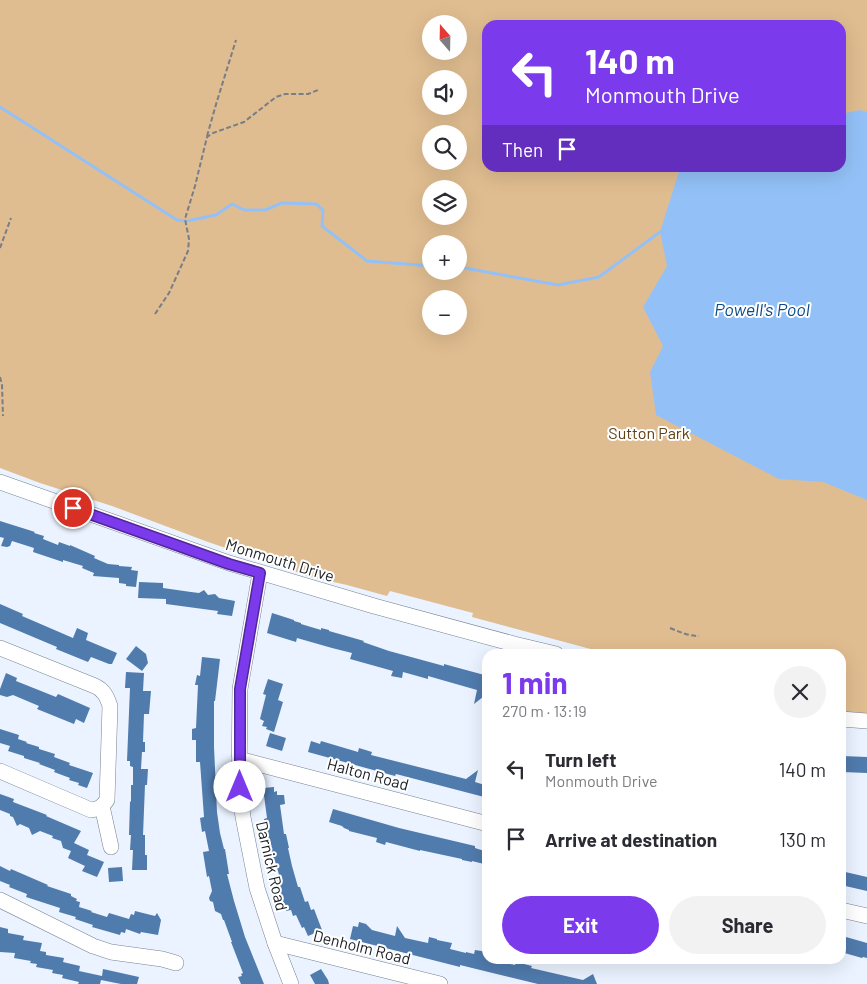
<!DOCTYPE html>
<meta charset="utf-8">
<style>
body{margin:0;font-family:Barlow,sans-serif;background:#f2f2f3;color:#2b2b33;height:100vh;display:flex;flex-direction:column;font-size:19px;white-space:nowrap}
*{box-sizing:border-box;margin:0}
p{font-size:16px;color:#7c7c81}
.icon{flex:none;width:28px;height:28px;fill:none;stroke:currentColor;stroke-width:2;stroke-linecap:round;stroke-linejoin:round}
.map{position:relative;flex:1;overflow:hidden}
.details{position:absolute;left:482px;top:649px;width:364px;height:315px;display:flex;flex-direction:column;background:#fff;border-radius:15px;box-shadow:0 5px 20px #0002}
.details>*{flex:none}
.guide{position:absolute;left:482px;top:20px;width:364px;height:152px;border-radius:15px;box-shadow:0 5px 20px #0002;background:#7c3aed;color:#fff;overflow:hidden}
.needle{width:32px;rotate:340deg}
.tools{position:absolute;left:422px;top:15px;display:grid;gap:10px}
.tools a{display:grid;place-items:center;width:45px;height:45px;border-radius:50%;background:#fff;box-shadow:0 5px 20px #0002;font-size:25px}
.pin{position:absolute;display:grid;place-items:center;width:42px;height:42px;color:#fff;margin:-21px;border:2px solid #fff;border-radius:50%;box-shadow:0 1px 5px #0007}
.me{position:absolute;width:55px;margin:-28px;rotate:0deg;stroke-linejoin:round;filter:drop-shadow(0 0 4px #0008)}
.turn{display:flex;align-items:center;gap:18px;height:105px;padding:0 20px;font-size:22px}
.turn .icon{width:65px;height:65px;stroke-width:2.5}
.turn b{display:block;font-size:35px;line-height:42px}
.then{display:flex;align-items:center;height:48px;padding:0 20px;background:#0003;gap:10px;font-size:19px}
.round{display:grid;place-items:center;flex:none;width:52px;height:52px;border-radius:26px;background:#f2f2f3}
.summary{display:flex;align-items:center;justify-content:space-between;height:85px;padding:0 20px}
h1{font-size:30px;font-weight:700;line-height:38px;color:#7c3aed}
.cta{display:flex;gap:10px;margin-top:auto;padding:10px 20px}
.cta a{flex:1;height:58px;border-radius:30px;background:#7c3aed;color:#fff;font-size:20px;font-weight:700;line-height:58px;text-align:center}
.cta a+a{background:#f2f2f3;color:#2b2b33}
ul{padding:0;list-style:none}
li{display:flex;align-items:center;gap:15px;height:70px;padding:0 20px}
li div{flex:1}
li b{display:block;font-size:19px}
li em{font-style:normal}
.map>svg:first-child{display:block}
.green{fill:#e0bd90;fill-rule:evenodd}
.water{fill:#93c1f7}
.lines{fill:none;stroke-linecap:round;stroke-linejoin:round}
.stream{stroke:#93c1f7;stroke-width:3}
.building{fill:#507bad}
.minor-casing{stroke:#78828f;stroke-width:16}
.path{stroke:#787e86;stroke-width:2;stroke-dasharray:5 2.5;stroke-linecap:butt}
.minor{stroke:#fff;stroke-width:15}
.route-casing{stroke:#51269a;stroke-width:12}
.route{stroke:#7c3aed;stroke-width:9}
.labels{text-anchor:middle;stroke-width:4;stroke-linejoin:round;paint-order:stroke}
.park-label{font-size:16px;fill:#5e4113;stroke:#fff}
.street-label{font-size:16px;fill:#181c21;stroke:#fff}
.water-label{font-size:18px;font-style:italic;fill:#074b89;stroke:#fff}
</style>
<div class="map">
<svg width="867" height="984" viewBox="0 0 867 984">
<rect width="100%" height="100%" fill="#eaf3ff"/>
<path class="green" d="M 0,0 L 867,0 L 867,714 L 841,712 L 841,654 L 609,654 L 472,617 L 473,613 L 390,591 L 387,596 L 347,585 L 311,577 L 282,567 L 208,542 L 112,506 L 40,483 L 0,468 ZM 431,24 L 459,24 L 459,51 L 431,51 ZM 488,25 L 841,25 L 841,168 L 488,168 ZM 431,79 L 459,79 L 459,106 L 431,106 ZM 431,134 L 459,134 L 459,161 L 431,161 ZM 431,189 L 459,189 L 459,216 L 431,216 ZM 431,244 L 459,244 L 459,271 L 431,271 ZM 431,299 L 459,299 L 459,326 L 431,326 Z"/>
<path class="water" d="M 860,110 L 867,112 L 867,500 L 823,482 L 779,479 L 656,415 L 650,372 L 663,346 L 643,307 L 667,266 L 660,232 L 680,168 L 841,168 L 841,114 Z"/>
<g class="lines">
<g class="stream">
<path d="M 0,107 L 177,220 L 187,221 L 216,215 L 232,204 L 244,210 L 265,210 L 282,203 L 316,204 L 323,210 L 322,226 L 367,261 L 431,266"/>
<path d="M 459,267 L 558,285 L 599,277 L 660,232"/>
</g>
</g>
<g class="building">
<path d="M 0,521 L 35,532 L 34,533 L 44,536 L 43,539 L 58,545 L 59,542 L 70,546 L 70,545 L 95,556 L 94,558 L 108,564 L 119,565 L 119,566 L 132,567 L 131,570 L 138,571 L 136,587 L 126,586 L 126,584 L 119,583 L 119,578 L 93,576 L 94,573 L 82,568 L 83,566 L 63,560 L 63,562 L 33,552 L 34,548 L 12,541 L 10,546 L 7,547 L 1,546 L 4,538 L 0,537 Z"/>
<path d="M 139,582 L 163,583 L 163,588 L 191,592 L 199,593 L 204,590 L 208,595 L 215,594 L 219,598 L 235,601 L 232,616 L 217,614 L 218,611 L 166,604 L 166,599 L 138,598 Z"/>
<path d="M 0,604 L 23,614 L 22,616 L 73,638 L 77,628 L 88,633 L 86,640 L 117,653 L 112,664 L 109,664 L 91,657 L 88,662 L 56,649 L 57,647 L 0,623 Z"/>
<path d="M 272,613 L 294,620 L 294,621 L 301,623 L 301,624 L 321,630 L 321,628 L 329,630 L 329,631 L 364,641 L 363,642 L 389,651 L 444,666 L 444,664 L 488,676 L 488,693 L 474,704 L 477,690 L 428,676 L 428,679 L 403,672 L 402,678 L 391,676 L 393,671 L 350,659 L 352,653 L 332,648 L 297,638 L 296,642 L 267,633 Z"/>
<path d="M 136,646 L 146,654 L 148,663 L 142,671 L 126,659 Z"/>
<path d="M 202,657 L 220,659 L 215,701 L 214,701 L 214,747 L 217,812 L 220,833 L 224,849 L 225,849 L 229,874 L 227,874 L 234,901 L 245,937 L 264,984 L 241,984 L 238,977 L 242,976 L 241,974 L 243,973 L 231,942 L 232,942 L 224,920 L 223,920 L 221,914 L 215,911 L 213,902 L 210,901 L 209,898 L 212,891 L 209,876 L 207,877 L 203,852 L 209,851 L 205,831 L 202,832 L 200,818 L 204,817 L 200,762 L 196,762 L 196,740 L 192,740 L 192,729 L 196,728 L 198,685 L 195,685 L 197,675 L 200,676 Z"/>
<path d="M 126,672 L 144,673 L 143,691 L 151,691 L 149,714 L 144,714 L 143,742 L 145,742 L 145,752 L 142,752 L 141,769 L 148,769 L 147,785 L 145,785 L 143,835 L 145,835 L 145,855 L 147,855 L 147,870 L 132,870 L 133,850 L 130,850 L 131,835 L 129,835 L 130,802 L 131,801 L 131,785 L 133,785 L 133,767 L 130,766 L 130,761 L 127,761 L 130,688 L 125,688 Z"/>
<path d="M 6,673 L 17,678 L 16,681 L 56,697 L 58,694 L 90,708 L 84,723 L 76,719 L 74,724 L 37,709 L 39,706 L 13,695 L 7,697 L 0,695 L 0,689 Z"/>
<path d="M 268,679 L 283,684 L 278,700 L 283,702 L 274,732 L 266,729 L 267,727 L 262,726 L 264,721 L 260,719 L 266,695 L 263,694 Z"/>
<path d="M 0,729 L 19,735 L 18,739 L 27,742 L 26,743 L 39,747 L 39,749 L 55,754 L 54,757 L 70,763 L 69,765 L 93,773 L 87,788 L 78,785 L 79,783 L 69,780 L 70,778 L 54,772 L 55,770 L 39,764 L 40,763 L 24,758 L 24,756 L 8,751 L 10,746 L 0,743 Z"/>
<path d="M 270,733 L 286,738 L 282,751 L 266,746 Z"/>
<path d="M 311,741 L 320,744 L 321,741 L 358,752 L 359,748 L 372,752 L 371,755 L 466,779 L 478,770 L 475,782 L 488,786 L 488,798 L 396,774 L 395,776 L 308,752 Z"/>
<path d="M 842,756 L 867,757 L 867,773 L 842,772 Z"/>
<path d="M 274,787 L 274,792 L 277,791 L 277,795 L 284,795 L 285,804 L 280,805 L 284,834 L 286,834 L 289,848 L 288,848 L 292,866 L 298,887 L 300,887 L 305,902 L 308,901 L 311,910 L 314,909 L 322,930 L 308,936 L 304,927 L 302,928 L 296,915 L 293,916 L 291,910 L 286,911 L 276,879 L 280,878 L 275,861 L 272,862 L 270,854 L 271,853 L 264,819 L 267,818 L 263,788 Z"/>
<path d="M 0,794 L 14,799 L 13,802 L 47,815 L 46,816 L 81,831 L 74,843 L 89,850 L 87,855 L 104,862 L 97,877 L 82,871 L 85,866 L 68,858 L 71,851 L 63,848 L 61,841 L 52,838 L 53,836 L 40,831 L 32,835 L 29,828 L 20,824 L 17,826 L 13,817 L 10,816 L 10,814 L 0,810 Z"/>
<path d="M 333,809 L 399,828 L 475,846 L 475,848 L 478,849 L 488,852 L 488,865 L 472,861 L 472,862 L 462,860 L 462,859 L 420,850 L 420,851 L 386,842 L 385,845 L 376,842 L 377,838 L 349,831 L 349,830 L 344,828 L 342,826 L 329,822 Z"/>
<path d="M 0,866 L 10,871 L 11,869 L 48,885 L 47,886 L 71,894 L 71,896 L 77,899 L 76,901 L 80,902 L 79,907 L 92,911 L 91,912 L 107,917 L 109,913 L 129,919 L 131,914 L 134,915 L 135,911 L 155,916 L 157,913 L 161,920 L 158,935 L 141,932 L 140,934 L 126,929 L 125,933 L 121,932 L 120,935 L 92,927 L 93,925 L 75,919 L 76,917 L 59,912 L 60,908 L 26,897 L 27,894 L 9,887 L 10,885 L 0,881 Z"/>
<path d="M 122,867 L 123,881 L 109,882 L 108,868 Z"/>
<path d="M 841,871 L 867,877 L 867,891 L 841,885 Z"/>
<path d="M 359,922 L 366,924 L 372,930 L 395,936 L 397,926 L 405,938 L 428,943 L 429,937 L 437,939 L 437,940 L 452,943 L 450,949 L 466,953 L 466,952 L 474,954 L 475,950 L 488,952 L 488,959 L 515,965 L 516,962 L 532,966 L 531,968 L 583,980 L 593,974 L 597,984 L 538,984 L 460,965 L 460,967 L 350,939 L 353,926 L 358,927 Z"/>
<path d="M 0,927 L 8,929 L 8,933 L 24,936 L 23,940 L 42,943 L 40,951 L 46,952 L 46,955 L 64,958 L 63,962 L 80,966 L 79,971 L 102,976 L 103,969 L 139,977 L 137,984 L 121,984 L 101,980 L 100,984 L 78,984 L 79,982 L 62,978 L 63,975 L 52,973 L 53,970 L 36,967 L 37,964 L 30,963 L 31,961 L 14,958 L 15,953 L 0,952 Z"/>
<path d="M 846,937 L 867,943 L 867,958 L 863,957 L 862,958 L 841,952 L 841,938 Z"/>
<path d="M 321,969 L 328,980 L 329,984 L 315,984 L 310,975 Z"/>
</g>
<g class="lines">
<defs>
<g id="minor">
<path d="M 0,482 L 229,563 L 374,606 L 514,644 L 556,654"/>
<path d="M 260,573 L 240,689 L 239,787 L 243,817 L 257,888 L 275,943 L 291,984"/>
<path d="M 0,648 L 95,686 C 104,690 107,697 110,706 L 107,800 C 102,807 99,809 91,810 L 0,771"/>
<path d="M 841,719 L 867,721"/>
<path d="M 239,759 L 488,824"/>
<path d="M 102,806 L 111,847"/>
<path d="M 0,900 L 93,946 L 111,952 L 162,959 L 176,963"/>
<path d="M 841,910 L 867,916"/>
<path d="M 275,943 L 440,984"/>
</g>
</defs>
<use href="#minor" class="minor-casing"/>
<g class="path">
<path d="M 207,136 L 217,101 L 236,40"/>
<path d="M 0,248 L 11,218"/>
<path d="M 155,314 L 169,293 L 188,251 L 189,239 L 185,219 L 195,186 L 207,137 L 213,133 L 244,122 L 276,97 L 285,94 L 308,94 L 318,90"/>
<path d="M 0,377 L 2,385 L 3,416"/>
<path d="M 670,628 C 680,632 688,636 699,636"/>
</g>
<use href="#minor" class="minor"/>
</g>
<g class="lines">
<defs>
<path id="route" d="M 73,508 L 229,564 L 260,573 L 240,689 L 240,787"/>
</defs>
<use href="#route" class="route-casing"/>
<use href="#route" class="route"/>
</g>
<g class="labels">
<g class="park-label">
<text x="649" y="439">Sutton Park</text>
</g>
<g class="street-label">
<text transform="translate(280 560) rotate(17)" y="6">Monmouth Drive</text>
<text transform="translate(368 774) rotate(15)" y="6">Halton Road</text>
<text transform="translate(272 866) rotate(77)" y="6">Darnick Road</text>
<text transform="translate(362 947) rotate(14)" y="6">Denholm Road</text>
</g>
<g class="water-label">
<text x="762" y="316">Powell's Pool</text>
</g>
</g>
</svg>
<div class="tools">
<a><svg class="needle" viewBox="-14 -14 28 28"><path d="M0-13l5 13h-10z" fill="#e53935"/><path d="M0 13l5-13h-10z" fill="#7c7c81"/></svg></a>
<a><svg class="icon" aria-label="sound" viewBox="0 0 24 24"><path d="M4 9h4l5-4v14l-5-4H4zM17 9q2 3 0 6"/></svg></a>
<a><svg class="icon" aria-label="search" viewBox="0 0 24 24"><circle cx="10" cy="10" r="6"/><path d="M15 15l6 6"/></svg></a>
<a><svg class="icon" aria-label="layers" viewBox="0 0 24 24"><path d="M12 4l9 5-9 5-9-5zM3 14l9 5 9-5"/></svg></a>
<a>+</a>
<a>−</a>
</div>
<div class="pin" style="left:73px;top:508px;background:#d93025"><svg class="icon" aria-label="arrive" viewBox="0 0 24 24"><path d="M6 21V4h12l-3 4 3 4H6"/></svg></div>
<svg class="me" style="left:240px;top:787px" viewBox="-20 -20 40 40"><circle r="19" fill="#fff"/><path d="M0-13L10 11 0 6-10 11z" fill="#7c3aed"/></svg>
<div class="guide">
<div class="turn"><svg class="icon" aria-label="left" viewBox="0 0 24 24"><path d="M17 20v-9H6M10 6l-5 5 5 5"/></svg><div><b>140 m</b>Monmouth Drive</div></div>
<div class="then">Then<svg class="icon" aria-label="arrive" viewBox="0 0 24 24"><path d="M6 21V4h12l-3 4 3 4H6"/></svg></div>
</div>
<section class="details">
<div class="summary"><div><h1>1 min</h1><p>270 m · 13:19</p></div><a class="round"><svg class="icon" aria-label="close" viewBox="0 0 24 24"><path d="M6 6l12 12M18 6L6 18"/></svg></a></div>
<ul>
<li><svg class="icon" aria-label="left" viewBox="0 0 24 24"><path d="M17 20v-9H6M10 6l-5 5 5 5"/></svg><div><b>Turn left</b><p>Monmouth Drive</p></div><em>140 m</em></li>
<li><svg class="icon" aria-label="arrive" viewBox="0 0 24 24"><path d="M6 21V4h12l-3 4 3 4H6"/></svg><div><b>Arrive at destination</b></div><em>130 m</em></li>
</ul>
<div class="cta"><a>Exit</a><a>Share</a></div>
</section>
</div>
